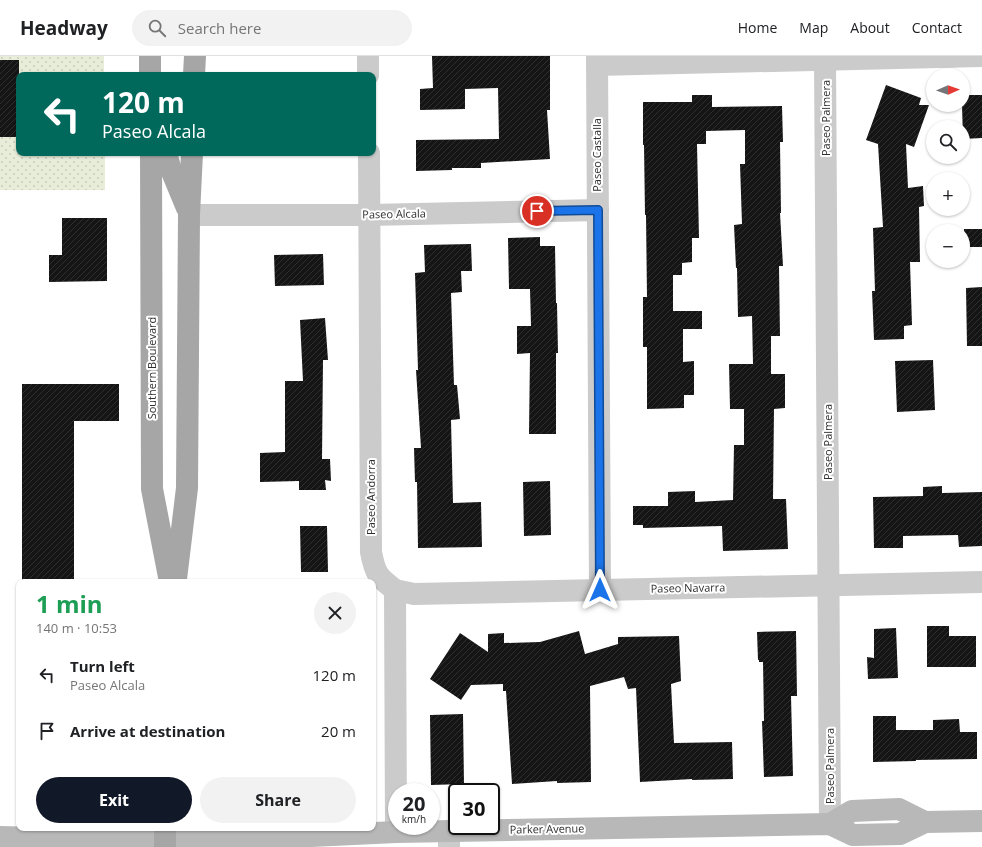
<!DOCTYPE html>
<meta charset="utf-8">
<style>
body{margin:0;font-family:"Open Sans",sans-serif;background:#f2f2f2;color:#202124;height:100vh;display:flex;flex-direction:column;font-size:15px;white-space:nowrap}
*{box-sizing:border-box;margin:0}
p{font-size:13px;color:#757577}
.icon{flex:none;width:22px;height:22px;fill:none;stroke:currentColor;stroke-width:2;stroke-linecap:round;stroke-linejoin:round}
.map{position:relative;flex:1;overflow:hidden}
.sheet{position:absolute;left:16px;top:523px;width:360px;height:252px;display:flex;flex-direction:column;background:#fff;border-radius:8px;box-shadow:0 1px 3px #0004}
.sheet>*{flex:none}
.top-card{position:absolute;left:16px;top:16px;width:360px;height:84px;border-radius:8px;box-shadow:0 1px 3px #0004;background:#00695c;color:#fff;overflow:hidden}
.needle{width:26px;rotate:88deg}
.tools{position:absolute;left:926px;top:12px;display:grid;gap:8px}
.tools a{display:grid;place-items:center;width:44px;height:44px;border-radius:50%;background:#fff;box-shadow:0 1px 3px #0004;font-size:20px}
.speed{position:absolute;left:388px;top:727px;display:flex;gap:8px;font-size:20px;font-weight:700;text-align:center}
.speed>*{display:grid;place-content:center;width:52px;height:52px;border-radius:50%;background:#fff;box-shadow:0 1px 3px #0004;line-height:1}
.speed small{font-size:10px;font-weight:400}
.speed .limit{border:2px solid #111;border-radius:6px;background:#fff;color:#111}
.pin{position:absolute;display:grid;place-items:center;width:34px;height:34px;color:#fff;margin:-17px;border:2px solid #fff;border-radius:50%;box-shadow:0 1px 4px #0007}
.me{position:absolute;width:44px;margin:-22px;rotate:0deg;stroke-linejoin:round;filter:drop-shadow(0 0 3px #0008)}
.turn{display:flex;align-items:center;gap:14px;height:84px;padding:0 20px;font-size:18px}
.turn .icon{width:52px;height:52px;stroke-width:2.5}
.turn b{display:block;font-size:28px;line-height:34px}
.round{display:grid;place-items:center;flex:none;width:42px;height:42px;border-radius:21px;background:#f2f2f2}
.overview{display:flex;align-items:center;justify-content:space-between;height:68px;padding:0 20px}
h1{font-size:24px;font-weight:700;line-height:30px;color:#1e9e55}
.button{display:flex;gap:8px;margin-top:auto;padding:8px 20px}
.button a{flex:1;height:46px;border-radius:24px;background:#111827;color:#fff;font-size:16px;font-weight:700;line-height:46px;text-align:center}
.button a+a{background:#f2f2f2;color:#202124}
ul{padding:0;list-style:none}
li{display:flex;align-items:center;gap:12px;height:56px;padding:0 20px}
li div{flex:1}
li b{display:block;font-size:15px}
li em{font-style:normal}
header{display:flex;align-items:center;gap:24px;box-sizing:border-box;height:56px;padding:0 20px;background:#fff;border-bottom:1px solid #e0e0e0}
header strong{font-size:19px}
nav{display:flex;gap:22px;margin-inline-start:auto;font-size:14px}
.search{width:280px;height:36px;background:#f2f2f2;display:flex;align-items:center;gap:10px;box-sizing:border-box;padding:0 14px;border-radius:22px;color:#757577;font-size:15px}
.map>svg:first-child{display:block}
.park{fill:url(#park-dots)}
.building{fill:url(#building-hatch)}
.lines{fill:none;stroke-linecap:round;stroke-linejoin:round}
.street{stroke:#cbcbcb;stroke-width:22}
.secondary{stroke:#b8b8b8;stroke-width:22}
.primary{stroke:#a6a6a6;stroke-width:22}
.route-casing{stroke:#114b97;stroke-width:10}
.route{stroke:#1a73e8;stroke-width:7}
.labels{text-anchor:middle;stroke-width:4;stroke-linejoin:round;paint-order:stroke}
.street-label{font-size:11px;fill:#2e2e2e;stroke:#fff}
</style>
<header>
<strong>Headway</strong>
<div class="search"><svg class="icon" aria-label="search" viewBox="0 0 24 24"><circle cx="10" cy="10" r="6"/><path d="M15 15l6 6"/></svg>Search here</div>
<nav><a>Home</a><a>Map</a><a>About</a><a>Contact</a></nav>
</header>
<div class="map">
<svg width="982" height="791" viewBox="0 0 982 791">
<defs>
<pattern id="park-dots" width="8" height="8" patternUnits="userSpaceOnUse"><rect width="8" height="8" fill="#e8edda"/><path d="M2 2h.1M6 6h.1" fill="none" stroke="#c7ccbb" stroke-width="1.8" stroke-linecap="round"/></pattern>
<pattern id="building-hatch" width="6" height="6" patternUnits="userSpaceOnUse"><rect width="6" height="6" fill="#151515"/><path d="M-1 1l2-2M0 6l6-6M5 7l2-2" fill="none" stroke="#2f2f2f"/></pattern>
</defs>
<rect width="100%" height="100%" fill="#fff"/>
<path class="park" d="M 0,0 L 104,0 L 104,19 L 19,19 L 19,97 L 105,97 L 105,134 L 0,134 Z"/>
<g class="building">
<path d="M 432,0 L 550,0 L 550,54 L 547,54 L 550,103 L 481,107 L 481,112 L 452,112 L 452,114 L 416,115 L 416,84 L 499,83 L 498,32 L 465,33 L 465,53 L 420,54 L 420,33 L 433,32 Z"/>
<rect x="0" y="4" width="19" height="77"/>
<path d="M 886,29 L 921,42 L 919,49 L 929,49 L 914,91 L 906,88 L 908,132 L 923,130 L 924,150 L 919,151 L 920,206 L 910,206 L 912,269 L 904,270 L 904,283 L 874,284 L 872,235 L 875,235 L 873,172 L 883,171 L 878,88 L 866,84 Z"/>
<path d="M 692,39 L 712,39 L 712,51 L 782,50 L 783,86 L 780,86 L 781,157 L 780,157 L 783,210 L 779,210 L 780,280 L 771,280 L 771,318 L 785,318 L 785,352 L 774,353 L 773,443 L 786,443 L 788,493 L 723,495 L 722,470 L 643,472 L 643,469 L 633,469 L 633,450 L 668,450 L 668,436 L 695,435 L 695,446 L 733,444 L 734,389 L 744,389 L 744,353 L 730,353 L 729,308 L 753,308 L 752,260 L 738,261 L 737,212 L 736,212 L 734,169 L 742,168 L 740,108 L 745,108 L 745,74 L 706,75 L 706,88 L 697,88 L 699,182 L 692,182 L 692,206 L 682,207 L 682,219 L 673,219 L 673,255 L 702,255 L 702,273 L 683,273 L 683,306 L 694,305 L 694,339 L 684,339 L 684,352 L 647,353 L 647,291 L 643,291 L 643,241 L 647,241 L 646,159 L 645,159 L 644,89 L 643,89 L 643,46 L 692,46 Z"/>
<path d="M 963,39 L 982,39 L 982,82 L 963,83 L 962,49 L 963,49 Z"/>
<path d="M 62,162 L 107,162 L 107,225 L 49,226 L 49,199 L 62,199 Z"/>
<rect x="964" y="173" width="18" height="18"/>
<path d="M 540,181 L 540,190 L 555,190 L 556,247 L 557,247 L 558,297 L 556,297 L 556,378 L 529,378 L 530,297 L 517,298 L 517,270 L 531,270 L 530,233 L 509,233 L 508,182 Z"/>
<path d="M 471,188 L 472,215 L 461,215 L 462,236 L 451,237 L 454,329 L 457,329 L 460,363 L 451,364 L 453,447 L 481,446 L 482,491 L 418,492 L 417,426 L 415,426 L 414,392 L 421,392 L 416,314 L 418,314 L 415,217 L 425,216 L 424,189 Z"/>
<path d="M 323,198 L 324,229 L 275,230 L 274,199 Z"/>
<path d="M 982,231 L 982,290 L 967,290 L 966,232 Z"/>
<path d="M 325,262 L 328,304 L 323,304 L 322,403 L 330,403 L 331,425 L 325,424 L 326,434 L 299,434 L 299,425 L 260,426 L 260,397 L 285,396 L 285,325 L 303,325 L 300,264 Z"/>
<path d="M 933,304 L 935,354 L 897,356 L 895,305 Z"/>
<path d="M 22,328 L 119,328 L 119,365 L 74,365 L 74,526 L 22,526 Z"/>
<path d="M 550,425 L 551,479 L 524,480 L 523,426 Z"/>
<path d="M 942,430 L 942,437 L 982,436 L 982,490 L 959,491 L 958,479 L 903,480 L 903,492 L 874,492 L 873,441 L 923,440 L 923,431 Z"/>
<path d="M 300,470 L 327,470 L 328,516 L 301,516 Z"/>
<path d="M 927,570 L 949,570 L 949,580 L 976,580 L 976,611 L 927,611 Z"/>
<path d="M 896,572 L 898,622 L 868,623 L 867,601 L 874,602 L 874,573 Z"/>
<path d="M 579,575 L 585,598 L 618,588 L 618,581 L 679,580 L 681,625 L 671,628 L 674,687 L 732,686 L 733,723 L 692,724 L 692,723 L 640,726 L 636,632 L 628,633 L 624,621 L 590,630 L 591,726 L 557,727 L 557,725 L 512,728 L 506,635 L 503,635 L 503,628 L 471,629 L 461,644 L 430,623 L 460,577 L 488,596 L 488,578 L 504,577 L 504,587 L 540,586 Z"/>
<path d="M 796,575 L 797,640 L 791,640 L 793,720 L 764,721 L 762,665 L 764,665 L 763,606 L 759,606 L 759,604 L 758,604 L 757,576 Z"/>
<path d="M 463,658 L 464,728 L 431,729 L 430,659 Z"/>
<path d="M 873,660 L 896,660 L 896,674 L 933,674 L 933,664 L 959,663 L 960,676 L 977,676 L 977,703 L 916,704 L 916,705 L 873,706 Z"/>
</g>
<g class="lines">
<g class="street">
<path d="M 368,0 L 368,19"/>
<path d="M 597,0 L 600,534"/>
<path d="M 825,4 L 830,768"/>
<path d="M 597,9 L 982,0"/>
<path d="M 369,97 L 371,496 C 375,518 378,521 395,534 L 396,776"/>
<path d="M 189,159 L 369,159 L 598,154"/>
<path d="M 395,534 L 414,538 L 982,526"/>
<path d="M 449,775 L 449,791"/>
</g>
<g class="secondary">
<path d="M 830,768 L 852,755 L 899,753 L 925,766"/>
<path d="M 0,781 L 165,785 L 290,781 L 396,776 L 830,768 L 853,779 L 900,778 L 925,766 L 982,765"/>
</g>
<g class="primary">
<path d="M 150,0 L 150,19"/>
<path d="M 194,19 L 195,0"/>
<path d="M 151,97 L 152,433 L 170,526"/>
<path d="M 166,97 L 170,111 L 187,152"/>
<path d="M 176,523 L 187,432 L 189,159 L 192,97"/>
<path d="M 165,791 L 165,772"/>
</g>
</g>
<g class="lines">
<defs>
<path id="route" d="M 537,155 L 598,154 L 600,534"/>
</defs>
<use href="#route" class="route-casing"/>
<use href="#route" class="route"/>
</g>
<g class="labels">
<g class="street-label">
<text transform="translate(826 62) rotate(-90)" y="4">Paseo Palmera</text>
<text transform="translate(597 99) rotate(-90)" y="4">Paseo Castalla</text>
<text transform="translate(394 158) rotate(-1)" y="4">Paseo Alcala</text>
<text transform="translate(152 312) rotate(-90)" y="4">Southern Boulevard</text>
<text transform="translate(828 386) rotate(-90)" y="4">Paseo Palmera</text>
<text transform="translate(371 441) rotate(-90)" y="4">Paseo Andorra</text>
<text transform="translate(688 532) rotate(-1)" y="4">Paseo Navarra</text>
<text transform="translate(830 710) rotate(-90)" y="4">Paseo Palmera</text>
<text transform="translate(547 773) rotate(-1)" y="4">Parker Avenue</text>
</g>
</g>
</svg>
<div class="tools">
<a><svg class="needle" viewBox="-14 -14 28 28"><path d="M0-13l5 13h-10z" fill="#e53935"/><path d="M0 13l5-13h-10z" fill="#757577"/></svg></a>
<a><svg class="icon" aria-label="search" viewBox="0 0 24 24"><circle cx="10" cy="10" r="6"/><path d="M15 15l6 6"/></svg></a>
<a>+</a>
<a>−</a>
</div>
<div class="speed"><div>20<small>km/h</small></div><div class="limit">30</div></div>
<div class="pin" style="left:537px;top:155px;background:#d93025"><svg class="icon" aria-label="arrive" viewBox="0 0 24 24"><path d="M6 21V4h12l-3 4 3 4H6"/></svg></div>
<svg class="me" style="left:600px;top:534px" viewBox="-20 -20 40 40"><path d="M0-17L14 15 0 8-14 15z" fill="#1a73e8" stroke="#fff" stroke-width="4"/></svg>
<div class="top-card">
<div class="turn"><svg class="icon" aria-label="left" viewBox="0 0 24 24"><path d="M17 20v-9H6M10 6l-5 5 5 5"/></svg><div><b>120 m</b>Paseo Alcala</div></div>
</div>
<section class="sheet">
<div class="overview"><div><h1>1 min</h1><p>140 m · 10:53</p></div><a class="round"><svg class="icon" aria-label="close" viewBox="0 0 24 24"><path d="M6 6l12 12M18 6L6 18"/></svg></a></div>
<ul>
<li><svg class="icon" aria-label="left" viewBox="0 0 24 24"><path d="M17 20v-9H6M10 6l-5 5 5 5"/></svg><div><b>Turn left</b><p>Paseo Alcala</p></div><em>120 m</em></li>
<li><svg class="icon" aria-label="arrive" viewBox="0 0 24 24"><path d="M6 21V4h12l-3 4 3 4H6"/></svg><div><b>Arrive at destination</b></div><em>20 m</em></li>
</ul>
<div class="button"><a>Exit</a><a>Share</a></div>
</section>
</div>
